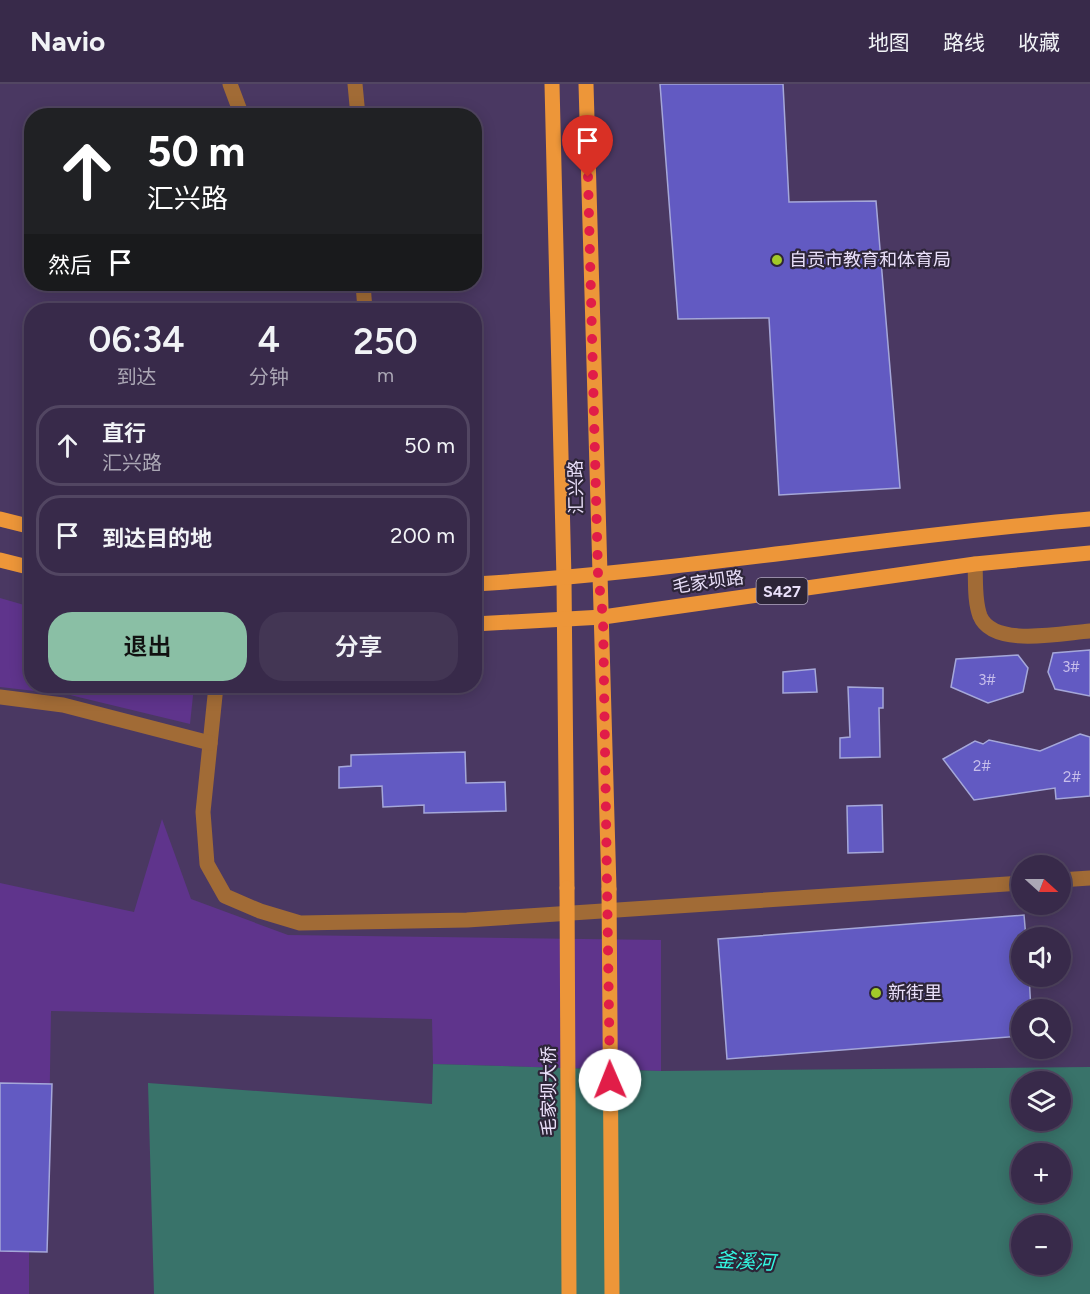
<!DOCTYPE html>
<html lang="zh">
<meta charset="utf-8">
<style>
body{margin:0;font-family:Figtree,"Noto Sans SC",sans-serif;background:#433654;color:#f1f3f6;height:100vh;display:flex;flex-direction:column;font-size:22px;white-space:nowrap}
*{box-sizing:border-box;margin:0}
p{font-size:20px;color:#aba7b5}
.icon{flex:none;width:33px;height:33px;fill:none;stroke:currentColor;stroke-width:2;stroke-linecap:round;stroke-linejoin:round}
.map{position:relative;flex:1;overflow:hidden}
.sheet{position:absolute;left:24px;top:219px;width:458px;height:390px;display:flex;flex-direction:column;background:#382a4a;border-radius:24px;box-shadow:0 3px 15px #0003,0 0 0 2px #524662}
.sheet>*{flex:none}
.guide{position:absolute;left:24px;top:24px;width:458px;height:183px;border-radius:24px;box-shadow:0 3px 15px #0003,0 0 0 2px #524662;background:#202124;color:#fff;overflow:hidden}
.needle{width:39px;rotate:111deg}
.buttons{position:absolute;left:1011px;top:771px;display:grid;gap:12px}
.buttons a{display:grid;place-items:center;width:60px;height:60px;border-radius:50%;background:#382a4a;box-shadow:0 3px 15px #0003,0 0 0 2px #524662;font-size:30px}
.pin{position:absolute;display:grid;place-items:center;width:51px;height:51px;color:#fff;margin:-62px -26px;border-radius:50% 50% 50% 0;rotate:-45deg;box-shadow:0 0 6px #0007}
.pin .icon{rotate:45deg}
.me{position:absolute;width:66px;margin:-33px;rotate:359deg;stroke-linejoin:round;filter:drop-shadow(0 0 4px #0008)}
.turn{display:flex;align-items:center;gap:21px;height:126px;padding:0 24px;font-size:27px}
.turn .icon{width:78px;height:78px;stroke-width:2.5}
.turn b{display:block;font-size:42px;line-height:51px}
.then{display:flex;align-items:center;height:57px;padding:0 24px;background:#0003;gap:12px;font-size:22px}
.eta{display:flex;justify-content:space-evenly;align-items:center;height:102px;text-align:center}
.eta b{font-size:36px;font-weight:600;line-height:42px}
.button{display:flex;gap:12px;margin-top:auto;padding:12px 24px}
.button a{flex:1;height:69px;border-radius:24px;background:#8abfa5;color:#111;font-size:24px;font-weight:600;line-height:69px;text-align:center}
.button a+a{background:#433654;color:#f1f3f6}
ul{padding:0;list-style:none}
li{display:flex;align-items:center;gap:18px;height:81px;margin:0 12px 9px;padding:0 12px;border:3px solid #524662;border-radius:24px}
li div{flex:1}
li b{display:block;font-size:22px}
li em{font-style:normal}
header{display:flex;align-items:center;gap:36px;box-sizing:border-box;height:84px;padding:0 30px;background:#382a4a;border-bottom:2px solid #524662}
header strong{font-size:28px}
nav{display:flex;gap:33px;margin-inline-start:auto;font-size:21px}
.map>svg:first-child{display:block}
.green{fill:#5f348c}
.water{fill:#39736a;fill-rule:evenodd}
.building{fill:#625ac2;stroke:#a5a7d9;stroke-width:1.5}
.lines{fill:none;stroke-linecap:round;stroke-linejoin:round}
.minor{stroke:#a16b36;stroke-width:15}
.major{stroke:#ed9639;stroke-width:15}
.major-bridge{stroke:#ed9639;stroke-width:15}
.route{stroke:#e11d48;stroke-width:10;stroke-dasharray:0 18}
.poi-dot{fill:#a2c929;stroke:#2d2538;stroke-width:2}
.labels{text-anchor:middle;stroke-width:4.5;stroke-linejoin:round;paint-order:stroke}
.number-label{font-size:15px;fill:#c7beeb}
.shield{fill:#2d2538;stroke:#b1a7bf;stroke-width:1.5}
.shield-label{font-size:16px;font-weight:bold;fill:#e9dff9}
.poi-label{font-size:18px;fill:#e9dff9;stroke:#2d2538;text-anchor:start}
.street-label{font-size:18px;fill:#e9dff9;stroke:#2d2538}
.water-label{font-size:20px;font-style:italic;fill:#33f8e2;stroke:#2d2538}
</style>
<header>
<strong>Navio</strong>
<nav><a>地图</a><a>路线</a><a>收藏</a></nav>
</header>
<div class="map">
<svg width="1090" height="1210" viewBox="0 0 1090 1210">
<rect width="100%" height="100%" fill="#4a3862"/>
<g class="green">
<path d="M 0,514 L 31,523 L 32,602 L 194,602 L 190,640 L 70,611 L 0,603 Z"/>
<path d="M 162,735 L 191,815 L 288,851 L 661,856 L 661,987 L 433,980 L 432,935 L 51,927 L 47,1168 L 29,1168 L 29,1210 L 0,1210 L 0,799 L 134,828 Z"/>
</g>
<path class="water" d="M 433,980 L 661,987 L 1090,983 L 1090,1210 L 154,1210 L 148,999 L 432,1020 ZM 1022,998 L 1060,998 L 1060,1036 L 1022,1036 ZM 1022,1070 L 1060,1070 L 1060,1108 L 1022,1108 ZM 1022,1142 L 1060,1142 L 1060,1180 L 1022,1180 Z"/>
<g class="building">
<path d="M 660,0 L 783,0 L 789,118 L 876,117 L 900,404 L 779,411 L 769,234 L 678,235 Z"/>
<path d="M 1090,566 L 1090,612 L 1055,605 L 1048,588 L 1053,569 Z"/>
<path d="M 1018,571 L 1028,584 L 1023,608 L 988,619 L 951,603 L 956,575 Z"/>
<path d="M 815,585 L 817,608 L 783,609 L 783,588 Z"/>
<path d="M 848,603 L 883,604 L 883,624 L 879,624 L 880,673 L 840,674 L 840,654 L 850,653 Z"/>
<path d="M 1080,650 L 1090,653 L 1090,712 L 1056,715 L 1055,704 L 974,716 L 943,675 L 975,657 L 983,660 L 989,656 L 1040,667 Z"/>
<path d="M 465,668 L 466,699 L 505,698 L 506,727 L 424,729 L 424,721 L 383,723 L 382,702 L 339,704 L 339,683 L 351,682 L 351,671 Z"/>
<path d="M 882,721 L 883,768 L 848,769 L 847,722 Z"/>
<path d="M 1024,831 L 1026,854 L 1022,854 L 1022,892 L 1029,892 L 1031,926 L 1022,926 L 1022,952 L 727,975 L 718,855 Z"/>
<path d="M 0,999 L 52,1000 L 47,1168 L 0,1167 Z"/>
</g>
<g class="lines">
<g class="minor">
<path d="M 230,0 L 242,32"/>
<path d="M 355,0 L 358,32"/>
<path d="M 363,200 L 365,226"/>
<path d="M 975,480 C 976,496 974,516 980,532 C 993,564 1062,549 1090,547"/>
<path d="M 216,602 L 203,728 L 207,780 L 225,812 L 260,827 L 300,839 L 467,836 L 1022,799"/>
<path d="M 0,613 L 63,621 L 210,659"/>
<path d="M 1060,796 L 1090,794"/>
</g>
<g class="major">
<path d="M 552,0 L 564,495 L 567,804"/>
<path d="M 586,0 L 609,805"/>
<path d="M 0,435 L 32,443"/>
<path d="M 0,476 L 32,484"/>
<path d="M 474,500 C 680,488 884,452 1090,435"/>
<path d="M 474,540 L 603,533 L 975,480 L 1090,469"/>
</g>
<g class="major-bridge">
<path d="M 567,804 L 569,1210"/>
<path d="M 609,805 L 612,1210"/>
</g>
</g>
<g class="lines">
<path class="route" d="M 588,93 L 598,490 L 603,533 L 610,996"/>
</g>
<g class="poi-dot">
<circle cx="777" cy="176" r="6"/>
<circle cx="876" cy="909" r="6"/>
</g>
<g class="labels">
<g class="number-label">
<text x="1071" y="588">3#</text>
<text x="987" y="601">3#</text>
<text x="982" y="687">2#</text>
<text x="1072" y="698">2#</text>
</g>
<rect class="shield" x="756.5" y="494" width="51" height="26" rx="4.5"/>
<g class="shield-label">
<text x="782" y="513">S427</text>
</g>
<g class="poi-label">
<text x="789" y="182">自贡市教育和体育局</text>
<text x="888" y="915">新街里</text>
</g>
<g class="street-label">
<text transform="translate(576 403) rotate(-91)" y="6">汇兴路</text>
<text transform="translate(708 498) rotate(-8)" y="6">毛家坝路</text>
<text transform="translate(549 1007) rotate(-90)" y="6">毛家坝大桥</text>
</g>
<g class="water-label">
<text transform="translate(745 1177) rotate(3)" y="7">釜溪河</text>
</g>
</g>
</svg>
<div class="buttons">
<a><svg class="needle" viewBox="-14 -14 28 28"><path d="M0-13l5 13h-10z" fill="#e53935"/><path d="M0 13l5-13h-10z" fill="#aba7b5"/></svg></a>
<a><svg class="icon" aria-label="sound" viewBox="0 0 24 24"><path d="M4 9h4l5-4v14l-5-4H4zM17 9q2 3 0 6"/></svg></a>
<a><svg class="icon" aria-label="search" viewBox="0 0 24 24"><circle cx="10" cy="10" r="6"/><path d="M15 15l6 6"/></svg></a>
<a><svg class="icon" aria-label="layers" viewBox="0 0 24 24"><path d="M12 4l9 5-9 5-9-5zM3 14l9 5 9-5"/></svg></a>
<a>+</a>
<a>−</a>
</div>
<div class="pin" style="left:588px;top:93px;background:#d93025"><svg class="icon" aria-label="arrive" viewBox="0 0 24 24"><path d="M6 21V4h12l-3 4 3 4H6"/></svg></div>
<svg class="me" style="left:610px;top:996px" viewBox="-20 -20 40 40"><circle r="19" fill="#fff"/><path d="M0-13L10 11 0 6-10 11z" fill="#e11d48"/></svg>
<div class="guide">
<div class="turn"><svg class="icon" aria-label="ahead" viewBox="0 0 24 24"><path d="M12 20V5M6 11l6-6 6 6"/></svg><div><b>50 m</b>汇兴路</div></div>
<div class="then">然后<svg class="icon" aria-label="arrive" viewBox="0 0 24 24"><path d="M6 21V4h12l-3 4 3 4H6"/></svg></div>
</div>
<section class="sheet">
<div class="eta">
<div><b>06:34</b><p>到达</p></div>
<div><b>4</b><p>分钟</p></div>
<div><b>250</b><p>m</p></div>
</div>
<ul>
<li><svg class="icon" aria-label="ahead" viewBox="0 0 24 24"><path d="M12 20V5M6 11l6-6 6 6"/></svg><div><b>直行</b><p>汇兴路</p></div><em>50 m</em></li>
<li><svg class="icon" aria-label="arrive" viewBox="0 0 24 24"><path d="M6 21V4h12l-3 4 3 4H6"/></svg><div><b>到达目的地</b></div><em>200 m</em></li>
</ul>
<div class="button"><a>退出</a><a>分享</a></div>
</section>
</div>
